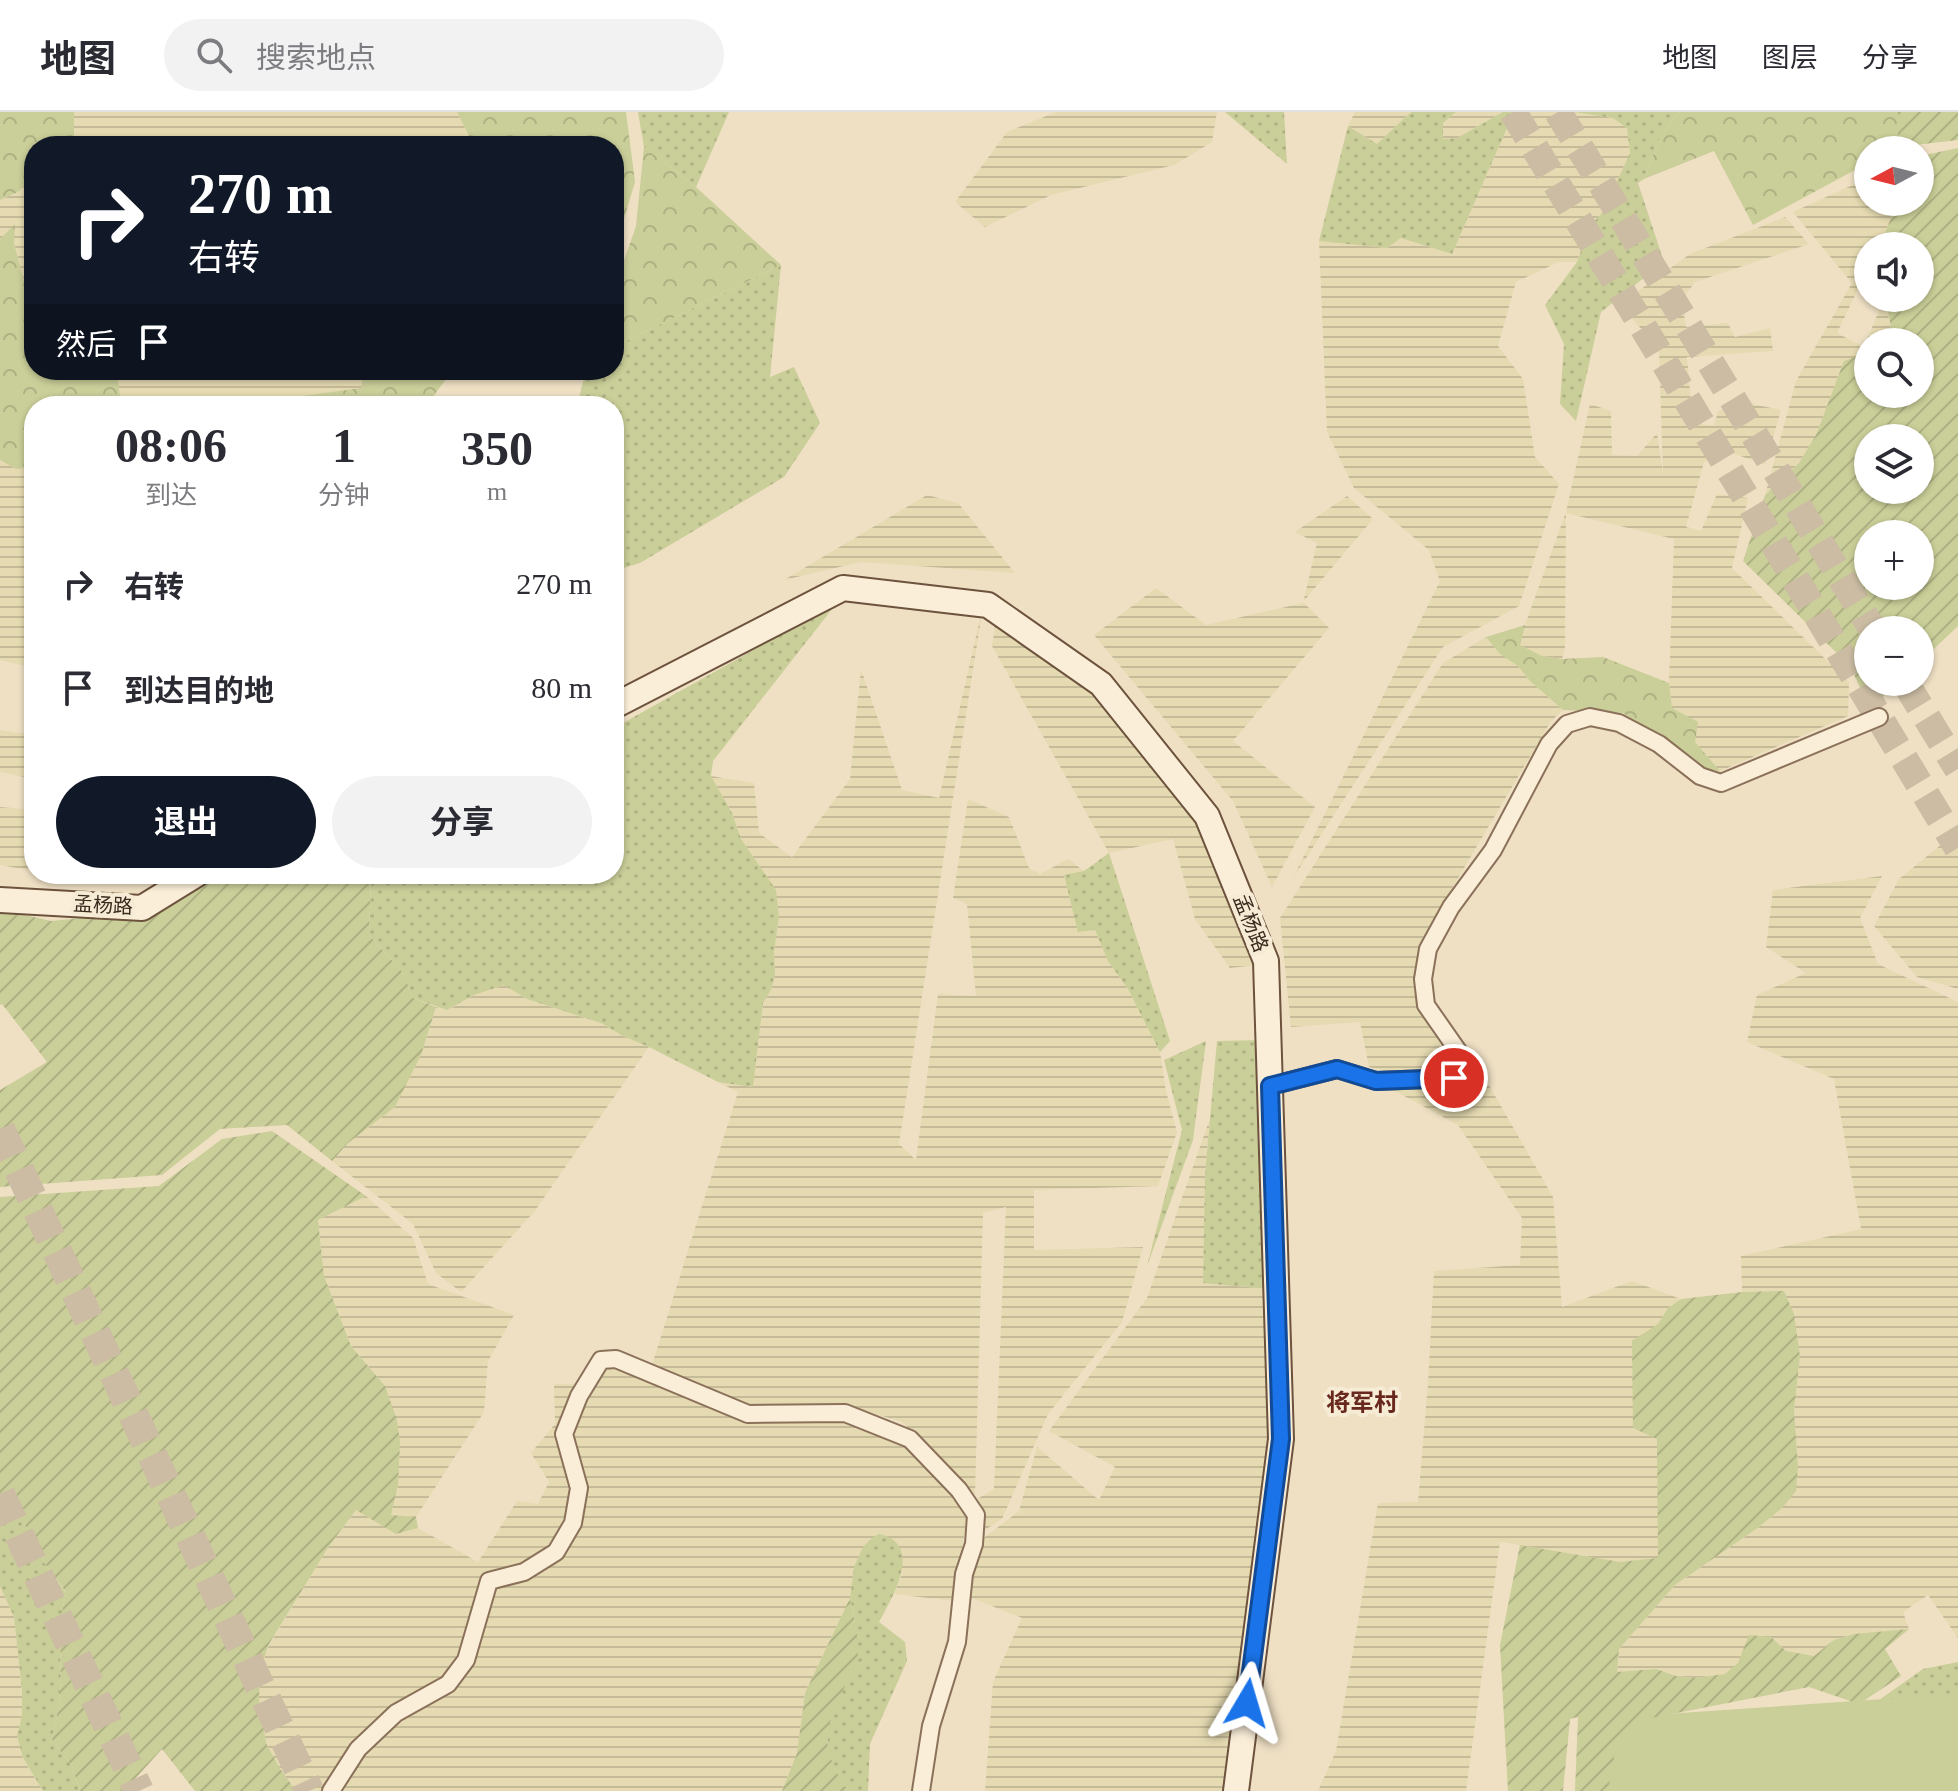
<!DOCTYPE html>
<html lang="zh">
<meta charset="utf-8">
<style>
body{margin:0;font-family:"Times New Roman","Noto Sans SC",serif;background:#f2f2f3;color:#2b2b33;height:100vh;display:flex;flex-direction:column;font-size:30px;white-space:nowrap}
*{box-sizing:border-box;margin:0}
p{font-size:26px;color:#7c7c81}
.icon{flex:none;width:44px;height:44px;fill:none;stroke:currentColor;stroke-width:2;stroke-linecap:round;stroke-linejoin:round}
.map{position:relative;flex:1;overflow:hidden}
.panel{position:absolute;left:24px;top:284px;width:600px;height:488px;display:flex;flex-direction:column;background:#fff;border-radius:32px;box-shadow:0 2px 6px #0004}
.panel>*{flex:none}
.guide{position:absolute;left:24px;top:24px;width:600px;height:244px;border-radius:32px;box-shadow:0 2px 6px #0004;background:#111827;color:#fff;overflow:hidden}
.needle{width:52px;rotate:263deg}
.fabs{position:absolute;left:1854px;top:24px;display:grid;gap:16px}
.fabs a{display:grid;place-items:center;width:80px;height:80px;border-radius:50%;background:#fff;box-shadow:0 2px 6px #0004;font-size:40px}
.pin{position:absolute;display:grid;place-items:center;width:68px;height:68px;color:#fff;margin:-34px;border:4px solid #fff;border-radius:50%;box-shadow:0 2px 8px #0007}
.me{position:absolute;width:88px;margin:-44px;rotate:7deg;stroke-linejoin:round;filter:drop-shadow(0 0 6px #0008)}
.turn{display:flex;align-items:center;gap:28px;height:168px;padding:0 32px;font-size:36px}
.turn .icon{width:104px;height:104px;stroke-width:2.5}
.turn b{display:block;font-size:56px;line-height:68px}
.then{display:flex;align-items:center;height:76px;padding:0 32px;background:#0003;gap:16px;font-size:30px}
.eta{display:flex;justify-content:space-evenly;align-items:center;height:136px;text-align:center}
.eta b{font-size:48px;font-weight:700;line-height:56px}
.cta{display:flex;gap:16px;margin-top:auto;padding:16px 32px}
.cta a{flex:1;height:92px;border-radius:48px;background:#111827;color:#fff;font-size:32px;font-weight:700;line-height:92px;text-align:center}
.cta a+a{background:#f2f2f3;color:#2b2b33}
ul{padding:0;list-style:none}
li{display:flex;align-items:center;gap:24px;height:104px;padding:0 32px}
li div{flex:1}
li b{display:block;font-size:30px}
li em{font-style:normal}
header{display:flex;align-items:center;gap:48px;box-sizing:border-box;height:112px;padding:0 40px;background:#fff;border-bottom:2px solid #e1e1e2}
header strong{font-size:38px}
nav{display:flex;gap:44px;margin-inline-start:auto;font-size:28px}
.search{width:560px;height:72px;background:#f2f2f3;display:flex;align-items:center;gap:20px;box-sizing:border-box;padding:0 28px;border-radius:44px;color:#7c7c81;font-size:30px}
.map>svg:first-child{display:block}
.farmland{fill:url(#farmland-rules)}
.grass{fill:url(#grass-dots)}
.forest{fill:url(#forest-crowns)}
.park{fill:#cace98}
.garden{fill:url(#garden-furrows);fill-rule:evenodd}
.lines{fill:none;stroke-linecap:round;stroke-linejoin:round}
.trunk-tunnel{stroke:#cbbca3;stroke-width:28;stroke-dasharray:28 14;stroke-linecap:butt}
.motorway-tunnel{stroke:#cbbca3;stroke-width:30;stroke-dasharray:30 15;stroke-linecap:butt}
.minor-casing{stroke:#8b715a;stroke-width:20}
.secondary-casing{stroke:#6d523d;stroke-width:28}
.minor{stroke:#faeed8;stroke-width:16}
.secondary{stroke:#faeed8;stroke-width:24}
.route-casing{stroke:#114b97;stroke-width:20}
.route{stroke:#1a73e8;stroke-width:14}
.labels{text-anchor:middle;stroke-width:8;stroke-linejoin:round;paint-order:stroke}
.street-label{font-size:20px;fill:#3a2a1e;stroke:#f6ebd4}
.quarter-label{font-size:24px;font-weight:bold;fill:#68281d;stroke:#f6ebd4}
</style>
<header>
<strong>地图</strong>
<div class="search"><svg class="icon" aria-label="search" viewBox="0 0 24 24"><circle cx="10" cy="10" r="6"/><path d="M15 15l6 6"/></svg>搜索地点</div>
<nav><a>地图</a><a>图层</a><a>分享</a></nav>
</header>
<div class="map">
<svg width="1958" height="1679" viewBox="0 0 1958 1679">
<defs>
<pattern id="farmland-rules" width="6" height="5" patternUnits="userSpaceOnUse" patternTransform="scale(2)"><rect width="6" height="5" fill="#e5dab1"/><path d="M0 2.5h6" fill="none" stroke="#c5bb98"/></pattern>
<pattern id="grass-dots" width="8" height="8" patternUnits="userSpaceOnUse" patternTransform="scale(2)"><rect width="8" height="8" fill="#cace98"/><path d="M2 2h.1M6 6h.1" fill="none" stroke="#aeb183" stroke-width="1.8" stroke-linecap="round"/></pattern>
<pattern id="forest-crowns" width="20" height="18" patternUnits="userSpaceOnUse" patternTransform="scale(2)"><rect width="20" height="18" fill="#cace98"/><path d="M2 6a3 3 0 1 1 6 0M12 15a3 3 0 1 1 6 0" fill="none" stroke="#aeb183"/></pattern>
<pattern id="garden-furrows" width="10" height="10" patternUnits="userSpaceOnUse" patternTransform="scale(2)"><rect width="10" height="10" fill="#cace98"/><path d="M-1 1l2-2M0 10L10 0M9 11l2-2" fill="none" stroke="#aeb183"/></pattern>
</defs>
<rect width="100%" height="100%" fill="#efe0c4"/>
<g class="farmland">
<path d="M 74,0 L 457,0 L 474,34 L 74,34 Z"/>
<path d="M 1056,0 L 1217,0 L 1212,30 L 1174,53 L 1051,83 L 985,115 L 955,90 L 1007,20 Z"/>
<path d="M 1355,0 L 1411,0 L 1377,32 L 1348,14 Z"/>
<path d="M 1456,0 L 1503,0 L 1457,26 L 1443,27 L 1443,11 Z"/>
<path d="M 1514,0 L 1574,0 L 1613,6 L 1627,16 L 1630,41 L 1603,100 L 1590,114 L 1577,150 L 1559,150 L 1516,170 L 1498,234 L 1523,267 L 1535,345 L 1559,372 L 1519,494 L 1443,535 L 1293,766 L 1440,469 L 1429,438 L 1354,376 L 1327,320 L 1319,129 L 1387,136 L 1401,126 L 1452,142 Z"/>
<path d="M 34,63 L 34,234 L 25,196 L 25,173 L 14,131 L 0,127 L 0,88 L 18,80 Z"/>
<path d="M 1868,66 L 1868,90 L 1897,90 L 1880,134 L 1868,134 L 1868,164 L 1864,174 L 1858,177 L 1837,221 L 1864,235 L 1884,186 L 1891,215 L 1877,230 L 1868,230 L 1868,237 L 1860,243 L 1844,249 L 1816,323 L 1799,351 L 1765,383 L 1796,269 L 1852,171 L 1793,100 Z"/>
<path d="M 1785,105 L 1809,132 L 1695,170 L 1682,188 L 1686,215 L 1728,211 L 1735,225 L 1770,216 L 1773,239 L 1687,245 L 1693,311 L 1714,314 L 1718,299 L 1747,291 L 1781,298 L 1765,353 L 1727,339 L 1704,350 L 1686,415 L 1701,419 L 1717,382 L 1748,386 L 1732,456 L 1849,570 L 1848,604 L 1720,659 L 1695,630 L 1672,596 L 1669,570 L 1674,427 L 1566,401 L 1565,536 L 1562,547 L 1542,544 L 1519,533 L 1525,513 L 1566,400 L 1590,292 L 1611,299 L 1612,343 L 1637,344 L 1657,321 L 1663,361 L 1659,238 L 1620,192 L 1690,142 Z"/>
<path d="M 117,258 L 362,258 L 362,276 L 302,284 L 174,294 L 121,294 Z"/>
<path d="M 0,348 L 16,357 L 34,355 L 34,556 L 0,548 Z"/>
<path d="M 927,383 L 958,391 L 1015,461 L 861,450 L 784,468 Z"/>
<path d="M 1347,384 L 1373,407 L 1303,490 L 1329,516 L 1233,629 L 1315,695 L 1272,775 L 1233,689 L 1094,523 L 1156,476 L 1206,513 L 1303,491 L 1317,431 L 1295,420 Z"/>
<path d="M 983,494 L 899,1032 L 916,1048 L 938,882 L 976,884 L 967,792 L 953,786 L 968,687 L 1009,705 L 1029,756 L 1040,762 L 1068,747 L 1084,759 L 1064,764 L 1079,820 L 1095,818 L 1108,849 L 1128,877 L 1160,940 L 1166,979 L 1177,1020 L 1158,1074 L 1034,1078 L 1034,1138 L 1143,1135 L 1122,1210 L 1048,1302 L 1002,1407 L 971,1427 L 977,1387 L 994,1377 L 1006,1095 L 983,1101 L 975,1383 L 902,1310 L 843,1292 L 758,1296 L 651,1256 L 738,980 L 718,970 L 753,975 L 763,891 L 771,878 L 775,862 L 774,840 L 779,805 L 775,778 L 741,727 L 732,701 L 711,664 L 754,671 L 759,721 L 792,745 L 850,667 L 861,557 L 902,678 L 939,686 Z"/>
<path d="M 997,498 L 1033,515 L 1162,646 L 1232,758 L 1257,853 L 1230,856 L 1195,807 L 1173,727 L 1109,741 L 992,534 Z"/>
<path d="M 1486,525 L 1500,541 L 1518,554 L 1530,569 L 1563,598 L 1551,609 L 1422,827 L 1421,898 L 1457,954 L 1394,961 L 1369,955 L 1360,910 L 1291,915 L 1280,806 L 1443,551 Z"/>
<path d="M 0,618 L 34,623 L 34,667 L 0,660 Z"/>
<path d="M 0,695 L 34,698 L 34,759 L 0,753 Z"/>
<path d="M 1958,719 L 1958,877 L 1917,865 L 1874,814 L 1899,767 Z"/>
<path d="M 1882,764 L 1860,806 L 1878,852 L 1958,890 L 1958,1526 L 1928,1483 L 1903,1500 L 1909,1517 L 1854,1522 L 1834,1528 L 1814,1544 L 1786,1539 L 1771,1525 L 1725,1562 L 1694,1566 L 1676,1564 L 1656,1557 L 1617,1561 L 1619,1537 L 1675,1473 L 1759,1415 L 1782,1396 L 1798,1355 L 1794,1298 L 1800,1245 L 1784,1179 L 1742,1180 L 1741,1144 L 1861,1117 L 1834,967 L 1747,930 L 1757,883 L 1806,861 L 1766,835 L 1773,778 Z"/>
<path d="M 504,873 L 527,887 L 601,911 L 623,924 L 649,935 L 534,1100 L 461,1180 L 436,1161 L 413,1112 L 332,1049 L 348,1031 L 395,995 L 421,943 L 436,895 L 448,898 L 474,883 Z"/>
<path d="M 1486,968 L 1553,1085 L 1562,1195 L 1632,1169 L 1681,1187 L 1668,1196 L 1658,1212 L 1658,1447 L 1620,1450 L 1500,1430 L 1466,1679 L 1318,1679 L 1336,1639 L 1378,1391 L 1418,1390 L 1428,1272 L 1434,1159 L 1520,1153 L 1522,1106 L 1458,1013 L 1380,971 Z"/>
<path d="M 1210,1006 L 1205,1064 L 1203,1171 L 1269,1177 L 1275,1344 L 1231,1679 L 985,1679 L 993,1570 L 1022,1506 L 962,1482 L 968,1438 L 1019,1399 L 1037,1335 L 1099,1388 L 1115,1355 L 1049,1319 L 1147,1186 Z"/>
<path d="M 366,1084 L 413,1126 L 428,1172 L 514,1203 L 488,1249 L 484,1300 L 416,1405 L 391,1403 L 398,1373 L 385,1274 L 351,1234 L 324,1164 L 318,1108 Z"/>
<path d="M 601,1241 L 758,1307 L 848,1301 L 903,1323 L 969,1390 L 954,1489 L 894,1482 L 903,1459 L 854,1455 L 850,1486 L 805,1581 L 797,1641 L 782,1679 L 296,1679 L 279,1655 L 266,1631 L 259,1586 L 260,1558 L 269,1533 L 329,1434 L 356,1398 L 396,1422 L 418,1416 L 478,1450 L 517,1389 L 538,1392 L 549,1370 L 531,1341 L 555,1312 L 554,1272 L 576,1272 Z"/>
<path d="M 0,1474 L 14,1505 L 22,1579 L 22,1603 L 17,1624 L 23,1647 L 43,1679 L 0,1679 Z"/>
</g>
<g class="grass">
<path d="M 638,0 L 729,0 L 696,75 L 644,35 Z"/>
<path d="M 1226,0 L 1284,0 L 1287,52 L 1225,0 Z"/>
<path d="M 1411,0 L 1456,0 L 1443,11 L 1443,27 L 1457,26 L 1503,0 L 1514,0 L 1452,142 L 1401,126 L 1387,136 L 1319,129 L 1348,14 L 1377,32 Z"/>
<path d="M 1574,0 L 1679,0 L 1660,26 L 1644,67 L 1638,71 L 1664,150 L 1601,200 L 1576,309 L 1560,292 L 1564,232 L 1545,193 L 1577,150 L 1590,114 L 1603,100 L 1630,41 L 1627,16 L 1613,6 Z"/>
<path d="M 781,153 L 770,265 L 794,255 L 820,311 L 784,365 L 640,451 L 614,459 L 614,294 L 577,294 L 586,258 L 614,258 L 614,235 Z"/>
<path d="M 836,492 L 713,649 L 711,664 L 732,701 L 741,727 L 776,778 L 779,805 L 774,840 L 775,862 L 771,878 L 763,891 L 753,975 L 718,970 L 649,935 L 623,924 L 601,911 L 527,887 L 504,873 L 474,883 L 447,898 L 413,886 L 403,861 L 369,823 L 371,762 L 614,762 L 614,616 Z"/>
<path d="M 1109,741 L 1170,929 L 1160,940 L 1128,877 L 1108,849 L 1095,818 L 1078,820 L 1064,763 L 1084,759 Z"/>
<path d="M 1266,928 L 1269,1177 L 1203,1171 L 1205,1063 L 1217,929 Z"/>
<path d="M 1206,929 L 1193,1028 L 1147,1154 L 1182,1018 L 1164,948 Z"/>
<path d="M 0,1393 L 25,1413 L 43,1449 L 66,1481 L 60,1510 L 61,1583 L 52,1628 L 72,1654 L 80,1679 L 43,1679 L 23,1646 L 17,1624 L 22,1603 L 22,1579 L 14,1505 L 0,1474 Z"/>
<path d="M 879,1422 C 925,1432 892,1486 879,1510 L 905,1530 L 907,1549 L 870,1632 L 868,1679 L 847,1679 L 832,1655 L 828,1641 L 827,1620 L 855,1511 L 850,1486 L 854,1455 L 863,1435 L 873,1425 Z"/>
<path d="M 1958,1550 L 1958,1679 L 1852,1607 L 1923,1557 Z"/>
</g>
<g class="forest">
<path d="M 0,0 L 74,0 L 74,34 L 34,34 L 34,63 L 18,80 L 0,88 Z"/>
<path d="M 457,0 L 626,0 L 635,70 L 614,140 L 614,34 L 474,34 Z"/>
<path d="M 1679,0 L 1898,0 L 1898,35 L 1893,38 L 1868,38 L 1868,51 L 1753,113 L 1714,39 L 1644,67 L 1660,26 Z"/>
<path d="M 644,35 L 696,75 L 781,153 L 614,235 L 614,177 L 636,114 Z"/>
<path d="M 15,112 L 14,131 L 25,173 L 25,196 L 34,234 L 34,258 L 117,258 L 121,294 L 34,294 L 34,355 L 16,357 L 0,348 L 0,127 Z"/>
<path d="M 364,258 L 453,258 L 426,294 L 174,294 L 302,284 L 361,276 Z"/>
<path d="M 1525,513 L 1520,533 L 1542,544 L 1562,547 L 1603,545 L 1669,571 L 1672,596 L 1698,610 L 1695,630 L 1720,659 L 1707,658 L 1623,601 L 1563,598 L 1530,569 L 1518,554 L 1500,542 L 1486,525 Z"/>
</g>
<path class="park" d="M 1958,1582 L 1958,1679 L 1593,1679 L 1607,1606 Z"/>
<g class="garden">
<path d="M 1898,0 L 1958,0 L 1958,28 L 1898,35 Z"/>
<path d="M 1958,36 L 1958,514 L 1920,550 L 1920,518 L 1868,518 L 1868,570 L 1899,570 L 1870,597 L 1850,554 L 1743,449 L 1765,383 L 1799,351 L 1816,323 L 1844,249 L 1860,243 L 1868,237 L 1868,282 L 1920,282 L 1920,230 L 1877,230 L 1891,215 L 1885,186 L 1920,186 L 1920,134 L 1880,134 L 1897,90 L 1920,90 L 1920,44 ZM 1920,326 L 1920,378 L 1868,378 L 1868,326 ZM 1920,422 L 1920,474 L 1868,474 L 1868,422 Z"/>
<path d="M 215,762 L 371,762 L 369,823 L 403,861 L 413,886 L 436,895 L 421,943 L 395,995 L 348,1031 L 332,1049 L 287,1013 L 220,1017 L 162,1063 L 0,1075 L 0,978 L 47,950 L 2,892 L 0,893 L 0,797 L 51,809 L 122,802 L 201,771 Z"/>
<path d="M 272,1019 L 366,1084 L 318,1108 L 324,1164 L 351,1234 L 385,1274 L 397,1308 L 400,1330 L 398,1373 L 391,1403 L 416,1405 L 418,1416 L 396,1422 L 356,1398 L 329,1434 L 269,1532 L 260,1558 L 259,1586 L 266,1631 L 279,1655 L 296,1679 L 195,1679 L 162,1637 L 124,1679 L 80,1679 L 72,1654 L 52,1628 L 61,1583 L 60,1510 L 66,1480 L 43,1449 L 25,1413 L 0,1393 L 0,1085 L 159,1074 L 222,1027 Z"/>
<path d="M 1784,1179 L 1794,1202 L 1800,1245 L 1794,1298 L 1798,1355 L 1796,1379 L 1782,1396 L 1759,1415 L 1675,1473 L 1619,1537 L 1617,1560 L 1656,1557 L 1676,1564 L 1694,1566 L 1725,1562 L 1738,1551 L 1749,1523 L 1771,1525 L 1786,1539 L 1814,1544 L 1834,1528 L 1854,1522 L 1909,1517 L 1885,1537 L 1901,1564 L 1859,1592 L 1809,1575 L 1651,1606 L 1617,1629 L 1608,1679 L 1575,1679 L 1578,1605 L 1570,1607 L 1563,1679 L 1508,1679 L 1500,1533 L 1520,1433 L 1620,1450 L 1658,1446 L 1657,1327 L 1633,1316 L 1632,1229 L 1658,1212 L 1668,1196 L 1681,1187 L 1742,1180 Z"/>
<path d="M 850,1486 C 853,1504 859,1524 858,1542 C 858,1551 851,1561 847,1570 C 824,1620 818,1630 847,1679 L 782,1679 L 797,1641 L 805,1581 Z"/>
</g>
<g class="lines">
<g class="trunk-tunnel">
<path d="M 1513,0 L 1958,736"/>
<path d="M 1558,0 L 1873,518"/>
<path d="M 1905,570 L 1958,657"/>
</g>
<g class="motorway-tunnel">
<path d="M 0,1017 L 309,1679"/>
<path d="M 0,1382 L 139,1679"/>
</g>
<defs>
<g id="minor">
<path d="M 1270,974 L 1337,957 L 1376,969 L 1454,966 L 1463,946 L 1426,893 L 1423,867 L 1428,837 L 1451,795 L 1493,738 L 1549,632 L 1567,612 L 1590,605 L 1619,611 L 1659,632 L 1700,664 L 1721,671 L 1879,605"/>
<path d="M 331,1679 L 358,1637 L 396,1601 L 448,1572 L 466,1548 L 489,1469 L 524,1460 L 556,1440 L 573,1411 L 579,1376 L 564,1322 L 579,1284 L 601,1248 L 616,1247 L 748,1302 L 845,1301 L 910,1327 L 959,1378 L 976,1403 L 974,1432 L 964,1462 L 957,1530 L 931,1614 L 921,1679"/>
</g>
<g id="secondary">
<path d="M 614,594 L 843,476 L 988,493 L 1101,572 L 1207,704 L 1266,849 L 1281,1327 L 1236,1679"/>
<path d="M 0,788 L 142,796 L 197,762"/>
</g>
</defs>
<use href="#minor" class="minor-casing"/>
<use href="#secondary" class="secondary-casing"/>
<use href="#minor" class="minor"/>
<use href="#secondary" class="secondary"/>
</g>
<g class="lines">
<defs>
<path id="route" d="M 1247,1591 L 1281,1327 L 1270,974 L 1337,957 L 1376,969 L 1454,966"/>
</defs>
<use href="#route" class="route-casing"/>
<use href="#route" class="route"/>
</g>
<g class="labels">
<g class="street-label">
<text transform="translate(103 793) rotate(3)" y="7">孟杨路</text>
<text transform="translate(1251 811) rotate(68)" y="7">孟杨路</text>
</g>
<g class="quarter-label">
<text x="1362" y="1299">将军村</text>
</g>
</g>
</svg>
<div class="fabs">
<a><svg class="needle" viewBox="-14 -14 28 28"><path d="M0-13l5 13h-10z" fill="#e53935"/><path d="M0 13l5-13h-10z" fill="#7c7c81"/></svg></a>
<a><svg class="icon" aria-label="sound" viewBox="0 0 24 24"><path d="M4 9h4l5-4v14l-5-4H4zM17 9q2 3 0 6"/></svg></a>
<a><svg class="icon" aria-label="search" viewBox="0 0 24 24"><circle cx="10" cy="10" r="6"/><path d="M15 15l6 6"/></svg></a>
<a><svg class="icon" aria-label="layers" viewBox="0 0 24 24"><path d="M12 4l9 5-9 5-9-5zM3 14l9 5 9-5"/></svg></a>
<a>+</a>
<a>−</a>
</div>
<div class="pin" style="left:1454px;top:966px;background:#d93025"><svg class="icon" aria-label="arrive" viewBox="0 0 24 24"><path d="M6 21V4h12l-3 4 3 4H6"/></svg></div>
<svg class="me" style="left:1247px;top:1591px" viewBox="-20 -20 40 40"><path d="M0-17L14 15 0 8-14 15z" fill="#1a73e8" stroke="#fff" stroke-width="4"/></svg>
<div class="guide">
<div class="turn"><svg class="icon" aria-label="right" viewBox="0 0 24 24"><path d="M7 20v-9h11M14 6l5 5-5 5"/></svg><div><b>270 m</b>右转</div></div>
<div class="then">然后<svg class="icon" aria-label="arrive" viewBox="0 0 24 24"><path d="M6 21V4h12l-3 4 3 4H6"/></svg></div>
</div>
<section class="panel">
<div class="eta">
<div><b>08:06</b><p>到达</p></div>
<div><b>1</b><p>分钟</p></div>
<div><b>350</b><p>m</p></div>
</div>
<ul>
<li><svg class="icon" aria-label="right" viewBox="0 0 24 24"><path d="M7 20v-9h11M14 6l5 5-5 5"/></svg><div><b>右转</b></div><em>270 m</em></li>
<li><svg class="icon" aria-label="arrive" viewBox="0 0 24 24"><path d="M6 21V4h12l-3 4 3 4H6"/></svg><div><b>到达目的地</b></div><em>80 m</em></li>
</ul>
<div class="cta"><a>退出</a><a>分享</a></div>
</section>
</div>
